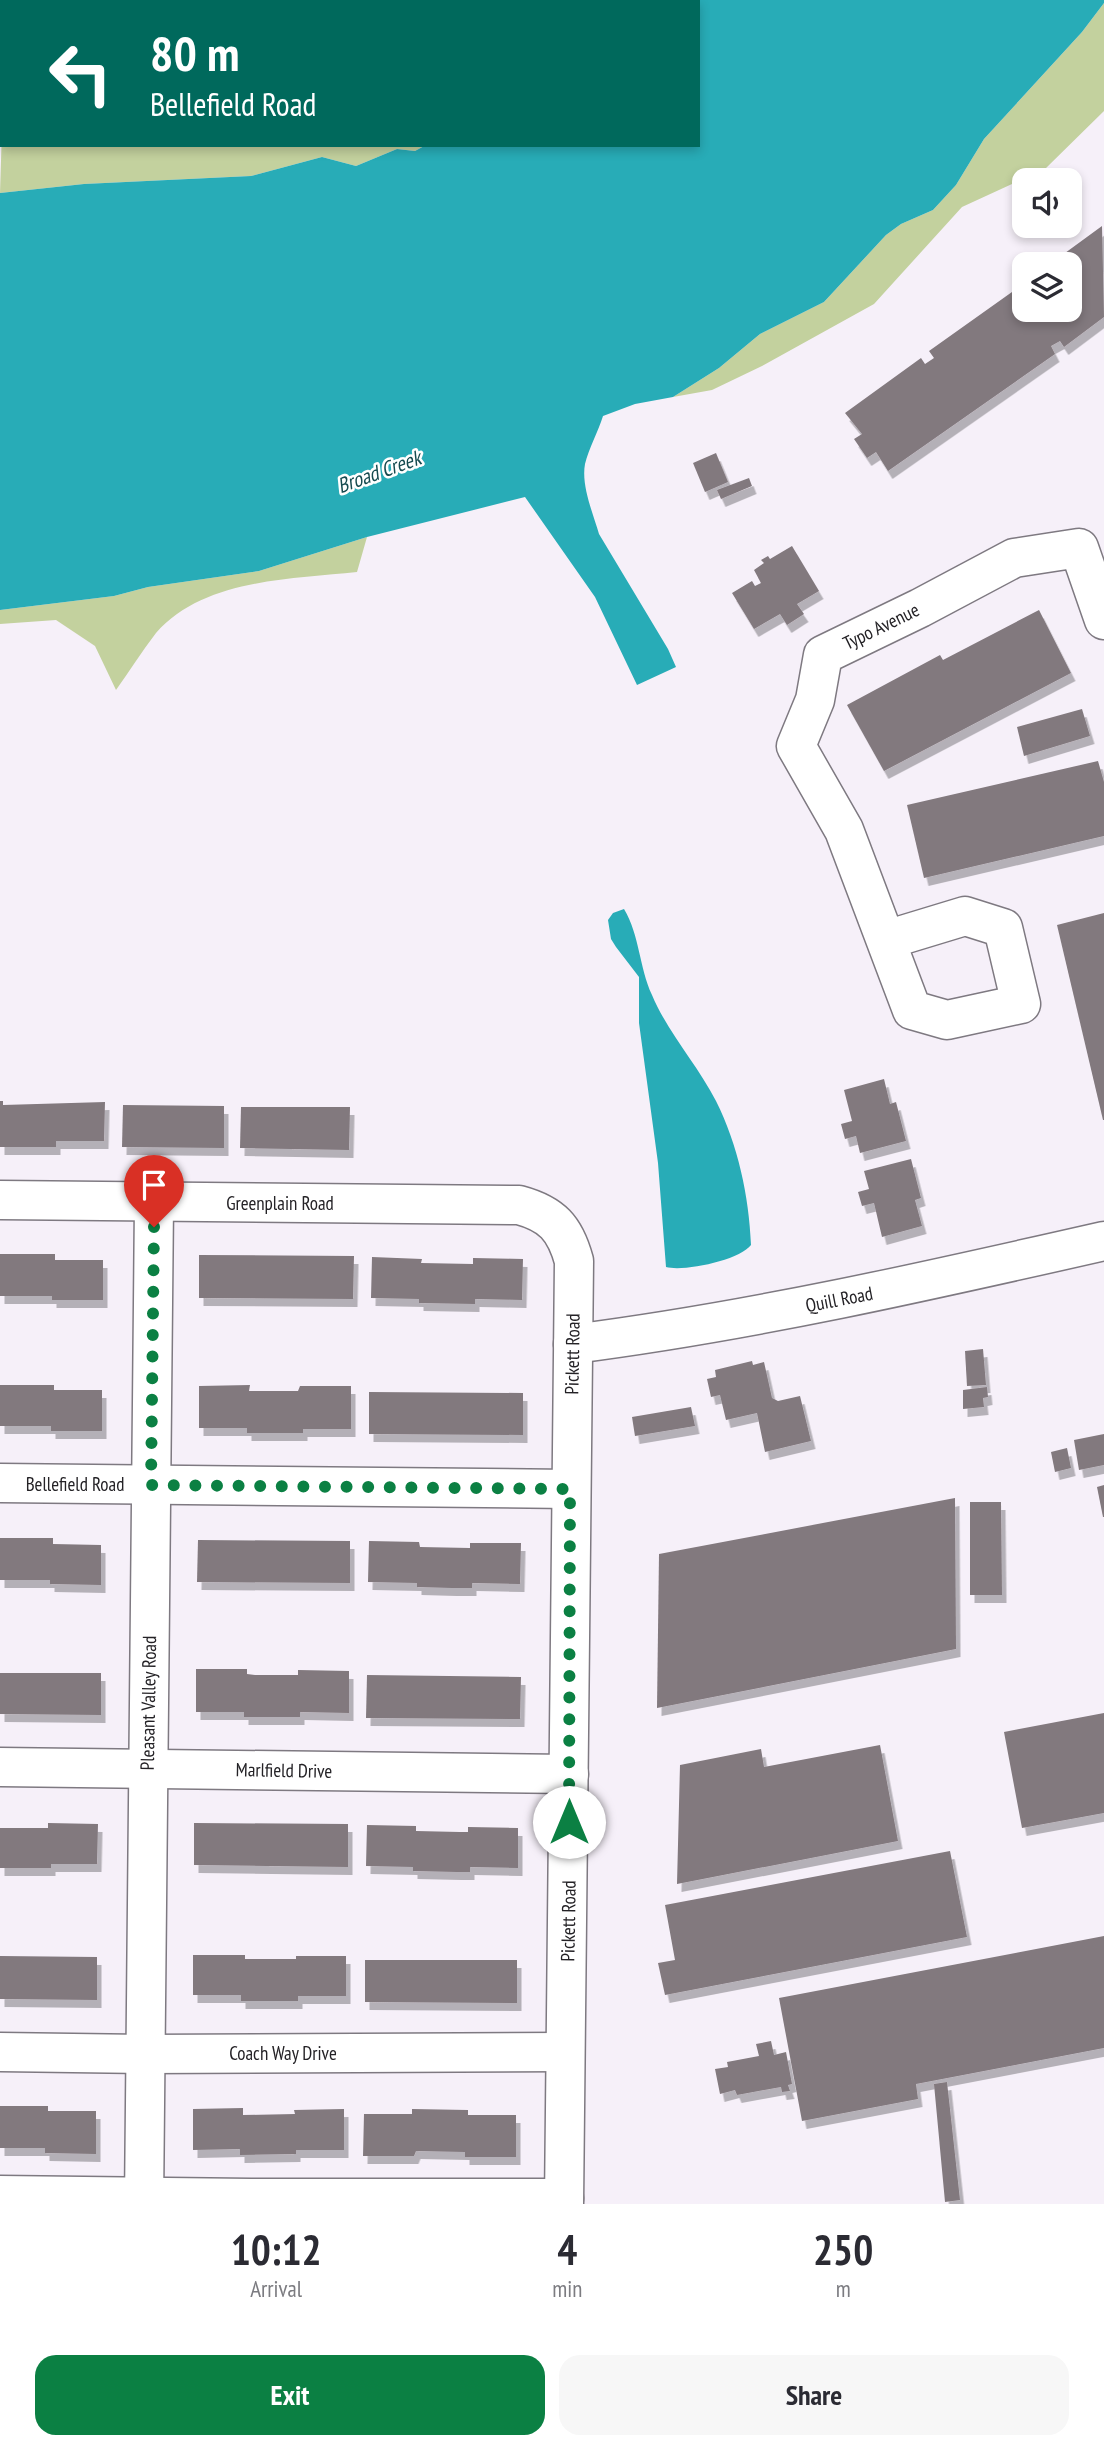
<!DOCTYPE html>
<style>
body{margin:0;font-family:"PT Sans Narrow",sans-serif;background:#f7f7f7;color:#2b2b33;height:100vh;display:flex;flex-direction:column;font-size:26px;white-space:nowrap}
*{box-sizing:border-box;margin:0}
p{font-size:23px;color:#7c7c81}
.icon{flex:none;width:38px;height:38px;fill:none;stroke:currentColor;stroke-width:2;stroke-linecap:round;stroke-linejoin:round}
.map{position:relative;height:2204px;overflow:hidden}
.details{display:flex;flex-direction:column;background:#fff;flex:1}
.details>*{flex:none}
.top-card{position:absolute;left:0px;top:0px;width:700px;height:147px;box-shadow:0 4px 10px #0003;background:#00695c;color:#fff;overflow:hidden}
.controls{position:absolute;left:1012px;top:168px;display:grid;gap:14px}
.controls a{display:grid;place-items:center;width:70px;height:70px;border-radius:14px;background:#fff;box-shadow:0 4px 10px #0003;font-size:35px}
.pin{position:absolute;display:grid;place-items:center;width:60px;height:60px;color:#fff;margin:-72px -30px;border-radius:50% 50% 50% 0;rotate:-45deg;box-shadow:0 0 7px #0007}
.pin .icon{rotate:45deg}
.me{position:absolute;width:77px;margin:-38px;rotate:0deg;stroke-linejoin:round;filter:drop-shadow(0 0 5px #0008)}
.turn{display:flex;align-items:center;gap:24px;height:147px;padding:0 35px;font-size:32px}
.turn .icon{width:91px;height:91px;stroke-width:2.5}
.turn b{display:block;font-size:49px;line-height:60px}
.eta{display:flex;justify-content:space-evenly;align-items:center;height:119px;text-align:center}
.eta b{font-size:42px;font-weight:700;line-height:49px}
.cta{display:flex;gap:14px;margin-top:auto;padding:14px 35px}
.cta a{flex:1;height:80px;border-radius:21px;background:#0b8043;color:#fff;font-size:28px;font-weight:700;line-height:80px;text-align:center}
.cta a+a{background:#f7f7f7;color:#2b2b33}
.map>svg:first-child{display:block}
.green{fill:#c3d19e}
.water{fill:#28acb7}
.building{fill:#82797e;filter:url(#shadow)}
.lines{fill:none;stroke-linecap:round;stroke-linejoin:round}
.minor-casing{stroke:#7e7981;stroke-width:41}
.minor{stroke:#fff;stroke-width:38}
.route{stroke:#0b8043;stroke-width:12;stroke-dasharray:0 21.6}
.labels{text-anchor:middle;stroke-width:5;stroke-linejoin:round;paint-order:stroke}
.street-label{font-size:19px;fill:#242226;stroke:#fff}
.water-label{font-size:21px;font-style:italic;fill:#164b50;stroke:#fff}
</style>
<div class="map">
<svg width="1104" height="2204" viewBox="0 0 1104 2204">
<defs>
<filter id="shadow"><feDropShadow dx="4.5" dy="8" stdDeviation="0" flood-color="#0004"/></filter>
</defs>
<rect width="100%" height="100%" fill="#f6f0f9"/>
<g class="green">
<path d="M 163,0 L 643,0 L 162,2 Z"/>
<path d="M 1104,3 L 1104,111 L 1045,169 L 962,207 L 874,304 L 762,366 L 712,390 L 673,397 L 719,368 L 760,334 L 824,302 L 886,235 L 901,224 L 933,210 L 956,185 L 984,139 L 1082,32 Z"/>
<path d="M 2,129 L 2,145 L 426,145 L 415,151 L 397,149 L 356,166 L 322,157 L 251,176 L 84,184 L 0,193 Z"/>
<path d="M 367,537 L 357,572 C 291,579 203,579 156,633 C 142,651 129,672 116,690 L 95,646 L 56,620 L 0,624 L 0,610 L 114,596 L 148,587 L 259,571 Z"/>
</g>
<g class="water">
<path d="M 643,0 L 1104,0 L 1104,3 L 1082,32 L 984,139 L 956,185 L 933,210 L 901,224 L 886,235 L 824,302 L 760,334 L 719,368 L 673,397 L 635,404 L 603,416 C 598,432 589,448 585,464 C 581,486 593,513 599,534 L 668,649 L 676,667 L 637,685 L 595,597 L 525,497 L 367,537 L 259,571 L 148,587 L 114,596 L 0,610 L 0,193 L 84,184 L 251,176 L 322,157 L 356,166 L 397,149 L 415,151 L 426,145 L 698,145 L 698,2 L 641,2 Z"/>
<path d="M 624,909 C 640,936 639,967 652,995 C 668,1033 697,1064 716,1101 C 738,1145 749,1196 751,1245 C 740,1260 684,1272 666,1267 L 658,1163 L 639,1023 L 639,977 L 616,947 L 611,939 L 608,920 L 613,913 Z"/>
</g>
<g class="building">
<path d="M 1102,226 L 1104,317 L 1064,347 L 1060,341 L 1051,346 L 1055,354 L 888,471 L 876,452 L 867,458 L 854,439 L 862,434 L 845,413 L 921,358 L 925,364 L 934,358 L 929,351 L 1012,292 L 1016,299 L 1024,292 L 1024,310 L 1069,310 L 1069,264 L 1050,264 Z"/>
<path d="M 716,453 L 728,482 L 705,492 L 693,463 Z"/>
<path d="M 749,478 L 752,486 L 721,499 L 717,490 Z"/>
<path d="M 792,546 L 819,591 L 797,604 L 804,614 L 787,625 L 780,614 L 754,629 L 732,593 L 752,581 L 755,586 L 761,583 L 754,570 L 764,563 L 761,560 L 768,556 L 770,559 Z"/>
<path d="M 1039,610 L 1071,673 L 884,771 L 847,705 L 940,655 L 943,660 Z"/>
<path d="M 1082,709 L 1090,736 L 1024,756 L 1017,727 Z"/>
<path d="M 1098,761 L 1104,782 L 1104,836 L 924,878 L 907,805 Z"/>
<path d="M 1104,913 L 1104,1120 L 1103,1120 L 1057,925 Z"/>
<path d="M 884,1079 L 890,1104 L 896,1102 L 906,1141 L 860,1153 L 856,1136 L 845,1139 L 841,1124 L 852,1121 L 844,1090 Z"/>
<path d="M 0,1101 L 3,1101 L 3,1105 L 105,1102 L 104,1141 L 56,1141 L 56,1147 L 0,1147 Z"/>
<path d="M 123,1105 L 224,1106 L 224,1148 L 122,1147 Z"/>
<path d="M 241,1107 L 350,1107 L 349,1150 L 240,1148 Z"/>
<path d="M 911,1159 L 921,1198 L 915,1200 L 922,1226 L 882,1237 L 874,1203 L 862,1206 L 858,1192 L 869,1189 L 864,1171 Z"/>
<path d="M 0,1254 L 55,1254 L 55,1260 L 103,1260 L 103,1300 L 52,1300 L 52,1296 L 0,1296 Z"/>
<path d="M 199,1255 L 354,1256 L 353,1299 L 199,1298 Z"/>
<path d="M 372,1257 L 422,1259 L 421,1263 L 473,1264 L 473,1258 L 523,1259 L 522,1300 L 475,1299 L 475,1304 L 419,1303 L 419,1299 L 371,1298 Z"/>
<path d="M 983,1349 L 986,1385 L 967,1386 L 965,1351 Z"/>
<path d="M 752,1361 L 753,1365 L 764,1362 L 772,1398 L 778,1401 L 800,1396 L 811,1441 L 765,1452 L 757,1413 L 726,1420 L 720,1395 L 711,1397 L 707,1379 L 716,1377 L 715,1370 Z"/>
<path d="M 0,1385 L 54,1385 L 54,1390 L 102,1390 L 102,1431 L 51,1431 L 51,1426 L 0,1426 Z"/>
<path d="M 250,1385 L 249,1391 L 298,1391 L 300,1386 L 351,1386 L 351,1429 L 303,1429 L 303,1433 L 247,1433 L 247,1428 L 199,1428 L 199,1386 Z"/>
<path d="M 987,1387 L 988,1397 L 983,1398 L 984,1407 L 963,1409 L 963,1390 Z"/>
<path d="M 369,1392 L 523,1393 L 523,1435 L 369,1434 Z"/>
<path d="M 691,1407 L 695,1426 L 635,1436 L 632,1417 Z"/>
<path d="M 1104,1434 L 1104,1465 L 1079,1470 L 1074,1440 Z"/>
<path d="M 1067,1448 L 1071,1468 L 1055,1472 L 1051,1452 Z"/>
<path d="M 1104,1485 L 1104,1517 L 1103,1517 L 1097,1487 Z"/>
<path d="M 955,1498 L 956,1649 L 657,1708 L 659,1554 Z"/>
<path d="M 970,1502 L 1001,1502 L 1002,1595 L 970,1595 Z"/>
<path d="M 0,1538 L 53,1538 L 53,1544 L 101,1545 L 101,1585 L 50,1584 L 50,1580 L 0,1580 Z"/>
<path d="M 198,1540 L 350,1541 L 350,1583 L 197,1582 Z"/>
<path d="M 369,1541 L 419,1542 L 420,1547 L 470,1548 L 470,1543 L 521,1543 L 520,1584 L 472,1583 L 472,1588 L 452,1588 L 417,1587 L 417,1583 L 368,1582 Z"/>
<path d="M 196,1669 L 247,1669 L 247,1674 L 255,1675 L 298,1675 L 298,1670 L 349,1671 L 349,1713 L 300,1712 L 300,1717 L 244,1717 L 244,1712 L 196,1712 Z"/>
<path d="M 0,1673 L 101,1673 L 101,1715 L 0,1714 Z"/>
<path d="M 367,1675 L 521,1677 L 520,1719 L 366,1718 Z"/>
<path d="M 1104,1713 L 1104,1813 L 1022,1828 L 1004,1732 Z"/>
<path d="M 880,1745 L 898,1841 L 677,1884 L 680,1765 L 761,1749 L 764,1767 Z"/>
<path d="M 48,1823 L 98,1824 L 97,1864 L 51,1864 L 51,1868 L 0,1868 L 0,1828 L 48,1828 Z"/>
<path d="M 194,1823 L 348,1824 L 348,1867 L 194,1865 Z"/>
<path d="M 367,1825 L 416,1826 L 416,1831 L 460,1832 L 468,1832 L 468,1827 L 518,1828 L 518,1868 L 470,1867 L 470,1872 L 457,1872 L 413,1871 L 413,1867 L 366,1866 Z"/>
<path d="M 950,1851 L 967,1937 L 665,1995 L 658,1963 L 675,1960 L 665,1905 Z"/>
<path d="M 1104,1936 L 1104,2048 L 916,2084 L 918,2099 L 802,2121 L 779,1998 Z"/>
<path d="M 193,1955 L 245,1955 L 245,1959 L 296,1959 L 296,1956 L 346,1956 L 346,1996 L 298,1996 L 298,2001 L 241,2001 L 241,1995 L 193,1995 Z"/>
<path d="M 0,1956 L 97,1957 L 97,2000 L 0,1999 Z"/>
<path d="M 365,1960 L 517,1960 L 517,2003 L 365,2002 Z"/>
<path d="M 771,2041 L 774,2055 L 786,2052 L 792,2084 L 788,2085 L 790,2091 L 782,2092 L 781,2087 L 737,2095 L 735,2090 L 720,2094 L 715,2069 L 728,2067 L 727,2062 L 759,2056 L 756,2044 Z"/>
<path d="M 947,2082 L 960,2200 L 945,2202 L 934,2084 Z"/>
<path d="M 0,2106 L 48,2106 L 48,2111 L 96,2111 L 96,2154 L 45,2153 L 45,2148 L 0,2148 Z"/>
<path d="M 243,2108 L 243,2115 L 295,2114 L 294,2110 L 344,2109 L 344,2150 L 296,2150 L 296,2154 L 240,2155 L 240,2149 L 193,2150 L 193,2109 Z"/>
<path d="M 412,2109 L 468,2110 L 468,2115 L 516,2115 L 516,2157 L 465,2157 L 465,2152 L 416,2151 L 414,2156 L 363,2156 L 364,2114 L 412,2114 Z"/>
</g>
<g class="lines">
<defs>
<g id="minor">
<path d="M 886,940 L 965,916 L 1003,928 L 1021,1004 L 947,1020 L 912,1010 L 844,830 L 796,746 L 815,700 L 823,655 L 920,608 L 1014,558 L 1079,548 L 1104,620"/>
<path d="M 0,1200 L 519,1205 C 552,1214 565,1228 574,1261 L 564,2204"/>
<path d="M 573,1344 C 752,1321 928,1281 1104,1241"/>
<path d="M 0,1483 L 570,1489"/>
<path d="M 0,1767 L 569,1774"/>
<path d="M 0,2052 L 145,2054 L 565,2052"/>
<path d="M 0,2195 L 251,2198 L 564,2198"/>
<path d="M 144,2204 L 154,1203"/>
</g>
</defs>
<use href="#minor" class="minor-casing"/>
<use href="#minor" class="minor"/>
</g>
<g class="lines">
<path class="route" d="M 154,1227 L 151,1485 L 570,1489 L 569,1822"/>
</g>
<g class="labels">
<g class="street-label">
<text transform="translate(881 626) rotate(-26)" y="7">Typo Avenue</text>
<text x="280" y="1210">Greenplain Road</text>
<text transform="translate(839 1299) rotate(-11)" y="7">Quill Road</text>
<text transform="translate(572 1354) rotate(-89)" y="7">Pickett Road</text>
<text x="75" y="1491">Bellefield Road</text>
<text transform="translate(148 1703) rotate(-89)" y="7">Pleasant Valley Road</text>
<text transform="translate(284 1770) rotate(1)" y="7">Marlfield Drive</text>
<text transform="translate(568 1921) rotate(-89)" y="7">Pickett Road</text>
<text x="283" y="2060">Coach Way Drive</text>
</g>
<g class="water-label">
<text transform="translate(379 472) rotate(-20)" y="7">Broad Creek</text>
</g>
</g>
</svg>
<div class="controls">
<a><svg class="icon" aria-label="sound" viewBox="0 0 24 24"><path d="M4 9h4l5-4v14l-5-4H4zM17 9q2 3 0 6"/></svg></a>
<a><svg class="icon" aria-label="layers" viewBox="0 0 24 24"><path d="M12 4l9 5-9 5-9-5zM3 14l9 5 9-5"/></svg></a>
</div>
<div class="pin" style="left:154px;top:1227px;background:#d93025"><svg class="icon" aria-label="arrive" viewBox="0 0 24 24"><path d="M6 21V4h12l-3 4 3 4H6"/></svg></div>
<svg class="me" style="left:569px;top:1822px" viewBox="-20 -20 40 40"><circle r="19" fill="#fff"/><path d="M0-13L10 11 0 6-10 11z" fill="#0b8043"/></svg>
<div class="top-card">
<div class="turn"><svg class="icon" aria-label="left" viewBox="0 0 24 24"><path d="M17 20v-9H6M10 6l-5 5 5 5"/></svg><div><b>80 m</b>Bellefield Road</div></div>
</div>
</div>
<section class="details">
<div class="eta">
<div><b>10:12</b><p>Arrival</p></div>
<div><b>4</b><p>min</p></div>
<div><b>250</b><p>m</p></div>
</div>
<div class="cta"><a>Exit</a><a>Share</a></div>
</section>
